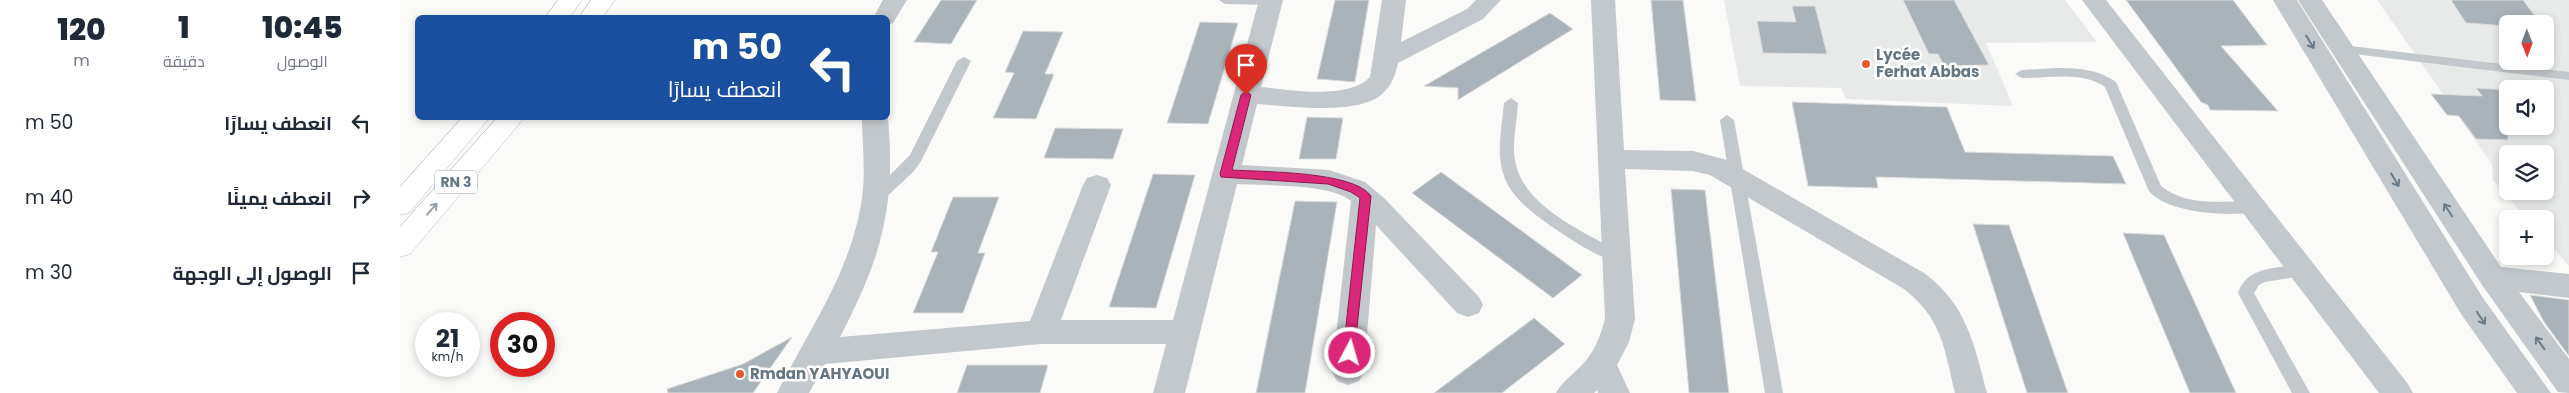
<!DOCTYPE html>
<html lang="ar">
<meta charset="utf-8">
<style>
body{margin:0;font-family:Poppins,Cairo,sans-serif;background:#f2f2f3;color:#1f2937;direction:rtl;height:100vh;display:flex;flex-direction:column;font-size:19px;white-space:nowrap}
*{box-sizing:border-box;margin:0}
p{font-size:16px;color:#747a83}
.icon{flex:none;width:28px;height:28px;fill:none;stroke:currentColor;stroke-width:2;stroke-linecap:round;stroke-linejoin:round}
.map{position:relative;flex:1;overflow:hidden;direction:ltr}
.side{display:flex;flex-direction:column;background:#fff;width:400px}
.side>*{flex:none}
.guide{position:absolute;left:15px;top:15px;width:475px;height:105px;border-radius:8px;box-shadow:0 2px 8px #0003;direction:rtl;background:#1a4fa0;color:#fff;overflow:hidden}
.needle{width:32px;rotate:179deg}
.buttons{position:absolute;left:2099px;top:15px;display:grid;gap:10px}
.buttons a{display:grid;place-items:center;width:55px;height:55px;border-radius:8px;background:#fff;box-shadow:0 2px 8px #0003;font-size:25px}
.speed{position:absolute;left:15px;top:312px;display:flex;gap:10px;font-size:25px;font-weight:700;text-align:center}
.speed>*{display:grid;place-content:center;width:65px;height:65px;border-radius:50%;background:#fff;box-shadow:0 2px 8px #0003;line-height:1}
.speed small{font-size:12px;font-weight:400}
.speed .limit{border:8px solid #d22;background:#fff;color:#111}
.pin{position:absolute;display:grid;place-items:center;width:42px;height:42px;color:#fff;margin:-51px -21px;border-radius:50% 50% 50% 0;rotate:-45deg;box-shadow:0 0 5px #0007}
.pin .icon{rotate:45deg}
.me{position:absolute;width:55px;margin:-28px;rotate:6deg;stroke-linejoin:round;filter:drop-shadow(0 0 4px #0008)}
.turn{display:flex;align-items:center;gap:18px;height:105px;padding:0 25px;font-size:22px}
.turn .icon{width:65px;height:65px;stroke-width:2.5}
.turn b{display:block;font-size:35px;line-height:42px}
.eta{display:flex;justify-content:space-evenly;align-items:center;height:85px;text-align:center}
.eta b{font-size:30px;font-weight:800;line-height:35px}
ul{padding:0;list-style:none}
li{display:flex;align-items:center;gap:15px;height:75px;padding:0 25px}
li div{flex:1}
li b{display:block;font-size:19px}
li em{font-style:normal}
main{display:flex;flex:1;min-height:0}
.map>svg:first-child{display:block}
.built{fill:#e8e9e9;fill-rule:evenodd}
.building{fill:#aab3b9;stroke:#dcdcda}
.lines{fill:none;stroke-linecap:round;stroke-linejoin:round}
.highway-casing{stroke:#b4b9bd;stroke-width:1}
.lane{fill:#c3c8cc;fill-rule:evenodd}
.street{fill:#c3c8cc;fill-rule:evenodd}
.highway{fill:#fff;fill-rule:evenodd}
.oneway{stroke:#6a7a87}
.oneway2{stroke:#939fa8}
.route{fill:#db2777;stroke:#8e194d}
.poi-dot{fill:#e4572e;stroke:#fff;stroke-width:2}
.labels{text-anchor:middle;stroke-width:5;stroke-linejoin:round;paint-order:stroke}
.shield{fill:#fff;stroke:#939fa8;stroke-width:1}
.shield-label{font-size:14px;font-weight:bold;fill:#657683}
.poi-label{font-size:15px;font-weight:bold;fill:#657683;stroke:#fff;text-anchor:start}
</style>
<main>
<div class="map">
<svg width="2169" height="393" viewBox="0 0 2169 393">
<rect width="100%" height="100%" fill="#fafaf8"/>
<g class="built">
<path d="M 1324,0 L 1665,0 L 1697,42 L 1586,43 L 1613,106 L 1446,99 L 1441,88 L 1340,86 Z"/>
<path d="M 1977,0 L 2169,0 L 2169,266 L 2145,239 L 2145,219 L 2127,219 L 2093,180 L 2092,164 ZM 2108,24 L 2145,24 L 2145,61 L 2108,61 ZM 2108,89 L 2145,89 L 2145,126 L 2108,126 ZM 2108,154 L 2145,154 L 2145,191 L 2108,191 Z"/>
</g>
<g class="building">
<path d="M 541,0 L 577,0 L 551,44 L 514,42 Z"/>
<path d="M 935,0 L 969,0 L 955,82 L 917,79 Z"/>
<path d="M 1251,0 L 1283,0 L 1296,101 L 1260,100 Z"/>
<path d="M 1503,0 L 1554,0 L 1589,65 L 1544,66 L 1538,54 L 1529,54 Z"/>
<path d="M 1726,0 L 1833,0 L 1867,45 L 1821,46 L 1878,111 L 1810,110 L 1808,105 L 1801,102 Z"/>
<path d="M 2051,0 L 2123,0 L 2141,24 L 2108,24 L 2108,26 L 2066,23 Z"/>
<path d="M 1392,6 L 1415,6 L 1427,54 L 1363,53 L 1357,21 L 1396,22 Z"/>
<path d="M 1150,13 L 1173,29 L 1058,100 L 1058,88 L 1024,86 Z"/>
<path d="M 800,22 L 838,23 L 808,124 L 767,123 Z"/>
<path d="M 623,31 L 663,32 L 645,74 L 654,74 L 636,119 L 593,118 L 614,73 L 605,72 Z"/>
<path d="M 2076,88 L 2108,90 L 2108,140 L 2076,139 L 2059,116 L 2047,115 L 2031,94 L 2082,96 Z"/>
<path d="M 1392,102 L 1547,107 L 1565,152 L 1713,156 L 1726,184 L 1476,177 L 1478,188 L 1408,186 Z"/>
<path d="M 907,117 L 943,118 L 936,159 L 899,159 Z"/>
<path d="M 655,128 L 723,129 L 713,159 L 644,158 Z"/>
<path d="M 1041,172 L 1182,275 L 1153,298 L 1012,193 Z"/>
<path d="M 753,174 L 795,175 L 756,308 L 709,307 Z"/>
<path d="M 1271,189 L 1305,190 L 1329,393 L 1289,393 Z"/>
<path d="M 553,197 L 599,197 L 578,253 L 585,253 L 563,313 L 513,313 L 538,252 L 531,252 Z"/>
<path d="M 895,201 L 937,202 L 905,393 L 856,393 Z"/>
<path d="M 1573,224 L 1609,225 L 1668,393 L 1627,393 Z"/>
<path d="M 1723,233 L 1764,235 L 1836,393 L 1790,393 Z"/>
<path d="M 2130,295 L 2169,300 L 2169,356 L 2144,322 Z"/>
<path d="M 1134,318 L 1165,344 L 1102,393 L 1034,393 Z"/>
<path d="M 392,337 L 353,393 L 268,393 L 267,389 L 343,364 Z"/>
<path d="M 567,365 L 648,365 L 640,393 L 557,393 Z"/>
</g>
<g class="lines">
<defs>
<g id="highway">
<path d="M 158,0 L 182,0 L 169,18 L 145,18 Z"/>
<path d="M 191,0 L 215,0 L 202,18 L 179,18 Z"/>
<path d="M 62,118 L 89,118 L 10,212 L 0,215 L 0,187 Z"/>
<path d="M 97,118 L 124,118 L 10,254 L 0,257 L 0,227 Z"/>
</g>
</defs>
<use href="#highway" class="highway-casing"/>
<g class="lane">
<path d="M 819,0 L 876,0 L 876,1 L 870,5 L 825,4 Z"/>
<path d="M 1942,45 L 2169,72 L 2169,80 L 1937,52 L 1935,49 L 1937,46 Z"/>
<path d="M 564,57 L 571,61 L 521,161 L 514,171 L 481,202 L 471,202 L 468,198 L 471,194 L 510,155 L 557,61 Z"/>
<path d="M 1656,68 C 1677,68 1698,69 1716,82 L 1761,186 C 1787,207 1821,201 1853,201 L 1858,203 L 1861,207 L 1858,211 C 1834,218 1761,213 1748,189 L 1705,87 C 1683,71 1648,78 1622,78 L 1615,74 L 1622,70 Z"/>
<path d="M 1111,98 L 1118,103 C 1117,123 1111,145 1116,165 C 1126,208 1188,234 1224,254 L 1226,258 L 1224,262 C 1208,267 1145,223 1131,211 C 1121,203 1110,191 1105,179 C 1095,154 1102,128 1104,103 Z"/>
<path d="M 1327,115 L 1334,120 L 1383,393 L 1365,393 L 1320,120 Z"/>
<path d="M 1901,265 L 1907,267 L 1909,271 L 1907,275 L 1865,282 L 1859,285 L 1854,293 L 1910,393 L 1892,393 L 1838,293 C 1847,266 1877,268 1901,265 Z"/>
</g>
<g class="street">
<path d="M 483,0 L 507,0 L 493,23 L 488,25 L 488,18 L 473,18 Z"/>
<path d="M 859,0 L 883,0 L 861,87 C 890,90 948,100 970,77 L 982,0 L 1006,0 L 1001,42 L 1067,9 L 1076,0 L 1101,0 L 1083,19 L 998,63 C 995,76 992,85 982,94 C 958,116 887,106 857,104 L 842,165 L 929,170 L 965,182 L 984,198 L 1079,297 L 1083,305 L 1079,313 L 1068,317 L 1057,313 L 976,225 L 964,372 L 959,381 L 948,385 L 937,381 L 932,372 L 951,201 C 931,183 865,186 837,184 L 785,393 L 753,393 L 766,344 L 641,344 L 425,364 L 409,393 L 377,393 C 410,327 451,273 462,198 C 466,171 462,144 462,118 L 488,118 C 496,208 481,258 440,337 L 630,321 L 683,185 L 687,178 L 697,175 L 707,178 L 711,185 L 661,320 L 773,320 Z"/>
<path d="M 1191,0 L 1215,0 L 1224,150 L 1293,151 L 1327,160 L 1524,273 C 1567,305 1574,344 1587,393 L 1555,393 C 1544,348 1543,320 1504,289 L 1310,175 L 1293,171 L 1225,169 L 1235,319 L 1229,342 L 1217,365 L 1230,393 L 1198,393 L 1197,390 L 1194,393 L 1156,393 C 1162,382 1171,376 1180,367 C 1194,353 1200,338 1205,319 Z"/>
<path d="M 1682,0 L 1706,0 L 2008,384 L 2013,393 L 1979,393 Z"/>
<path d="M 1873,0 L 1897,0 L 2083,298 L 2151,393 L 2117,393 L 2061,314 Z"/>
<path d="M 1898,0 L 1922,0 L 2101,267 L 2169,274 L 2169,298 L 2119,292 L 2169,359 L 2169,393 L 2158,392 L 2082,285 Z"/>
</g>
<use href="#highway" class="highway"/>
</g>
<defs><path id="oneway-shaft" d="M-6 0H5M1.5-3L5.5 0L1.5 3" fill="none" stroke-width="1.6" stroke-linecap="round" stroke-linejoin="round" transform="scale(1.25)"/></defs>
<g class="oneway">
<use href="#oneway-shaft" transform="translate(1910 42) rotate(59)"/>
<use href="#oneway-shaft" transform="translate(1995 180) rotate(59)"/>
<use href="#oneway-shaft" transform="translate(2048 210) rotate(-123)"/>
<use href="#oneway-shaft" transform="translate(2081 318) rotate(56)"/>
<use href="#oneway-shaft" transform="translate(2140 343) rotate(-126)"/>
</g>
<use class="oneway2" href="#oneway-shaft" transform="translate(32 209) rotate(-49)"/>
<path class="route" d="M 846,91 L 851,95 L 832,170 C 862,172 954,171 971,196 L 954,356 L 950,358 L 943,353 L 960,198 L 951,192 L 928,184 L 821,177 L 820,174 L 841,95 Z"/>
<g class="poi-dot">
<circle cx="1466" cy="64" r="5"/>
<circle cx="340" cy="374" r="5"/>
</g>
<g class="labels">
<rect class="shield" x="35" y="170.5" width="42" height="23" rx="4"/>
<g class="shield-label">
<text x="56" y="187">RN 3</text>
</g>
<g class="poi-label">
<text x="1476" y="60">Lycée<tspan x="1476" dy="17">Ferhat Abbas</tspan></text>
<text x="350" y="379">Rmdan YAHYAOUI</text>
</g>
</g>
</svg>
<div class="buttons">
<a><svg class="needle" viewBox="-14 -14 28 28"><path d="M0-13l5 13h-10z" fill="#e53935"/><path d="M0 13l5-13h-10z" fill="#747a83"/></svg></a>
<a><svg class="icon" aria-label="sound" viewBox="0 0 24 24"><path d="M4 9h4l5-4v14l-5-4H4zM17 9q2 3 0 6"/></svg></a>
<a><svg class="icon" aria-label="layers" viewBox="0 0 24 24"><path d="M12 4l9 5-9 5-9-5zM3 14l9 5 9-5"/></svg></a>
<a>+</a>
</div>
<div class="speed"><div>21<small>km/h</small></div><div class="limit">30</div></div>
<div class="pin" style="left:846px;top:95px;background:#d93025"><svg class="icon" aria-label="arrive" viewBox="0 0 24 24"><path d="M6 21V4h12l-3 4 3 4H6"/></svg></div>
<svg class="me" style="left:950px;top:353px" viewBox="-20 -20 40 40"><circle r="17" fill="#db2777" stroke="#fff" stroke-width="3"/><path d="M0-11L8 9 0 5-8 9z" fill="#fff"/></svg>
<div class="guide">
<div class="turn"><svg class="icon" aria-label="left" viewBox="0 0 24 24"><path d="M17 20v-9H6M10 6l-5 5 5 5"/></svg><div><b>50 m</b>انعطف يسارًا</div></div>
</div>
</div>
<section class="side">
<div class="eta">
<div><b>10:45</b><p>الوصول</p></div>
<div><b>1</b><p>دقيقة</p></div>
<div><b>120</b><p>m</p></div>
</div>
<ul>
<li><svg class="icon" aria-label="left" viewBox="0 0 24 24"><path d="M17 20v-9H6M10 6l-5 5 5 5"/></svg><div><b>انعطف يسارًا</b></div><em>50 m</em></li>
<li><svg class="icon" aria-label="right" viewBox="0 0 24 24"><path d="M7 20v-9h11M14 6l5 5-5 5"/></svg><div><b>انعطف يمينًا</b></div><em>40 m</em></li>
<li><svg class="icon" aria-label="arrive" viewBox="0 0 24 24"><path d="M6 21V4h12l-3 4 3 4H6"/></svg><div><b>الوصول إلى الوجهة</b></div><em>30 m</em></li>
</ul>
</section>
</main>
